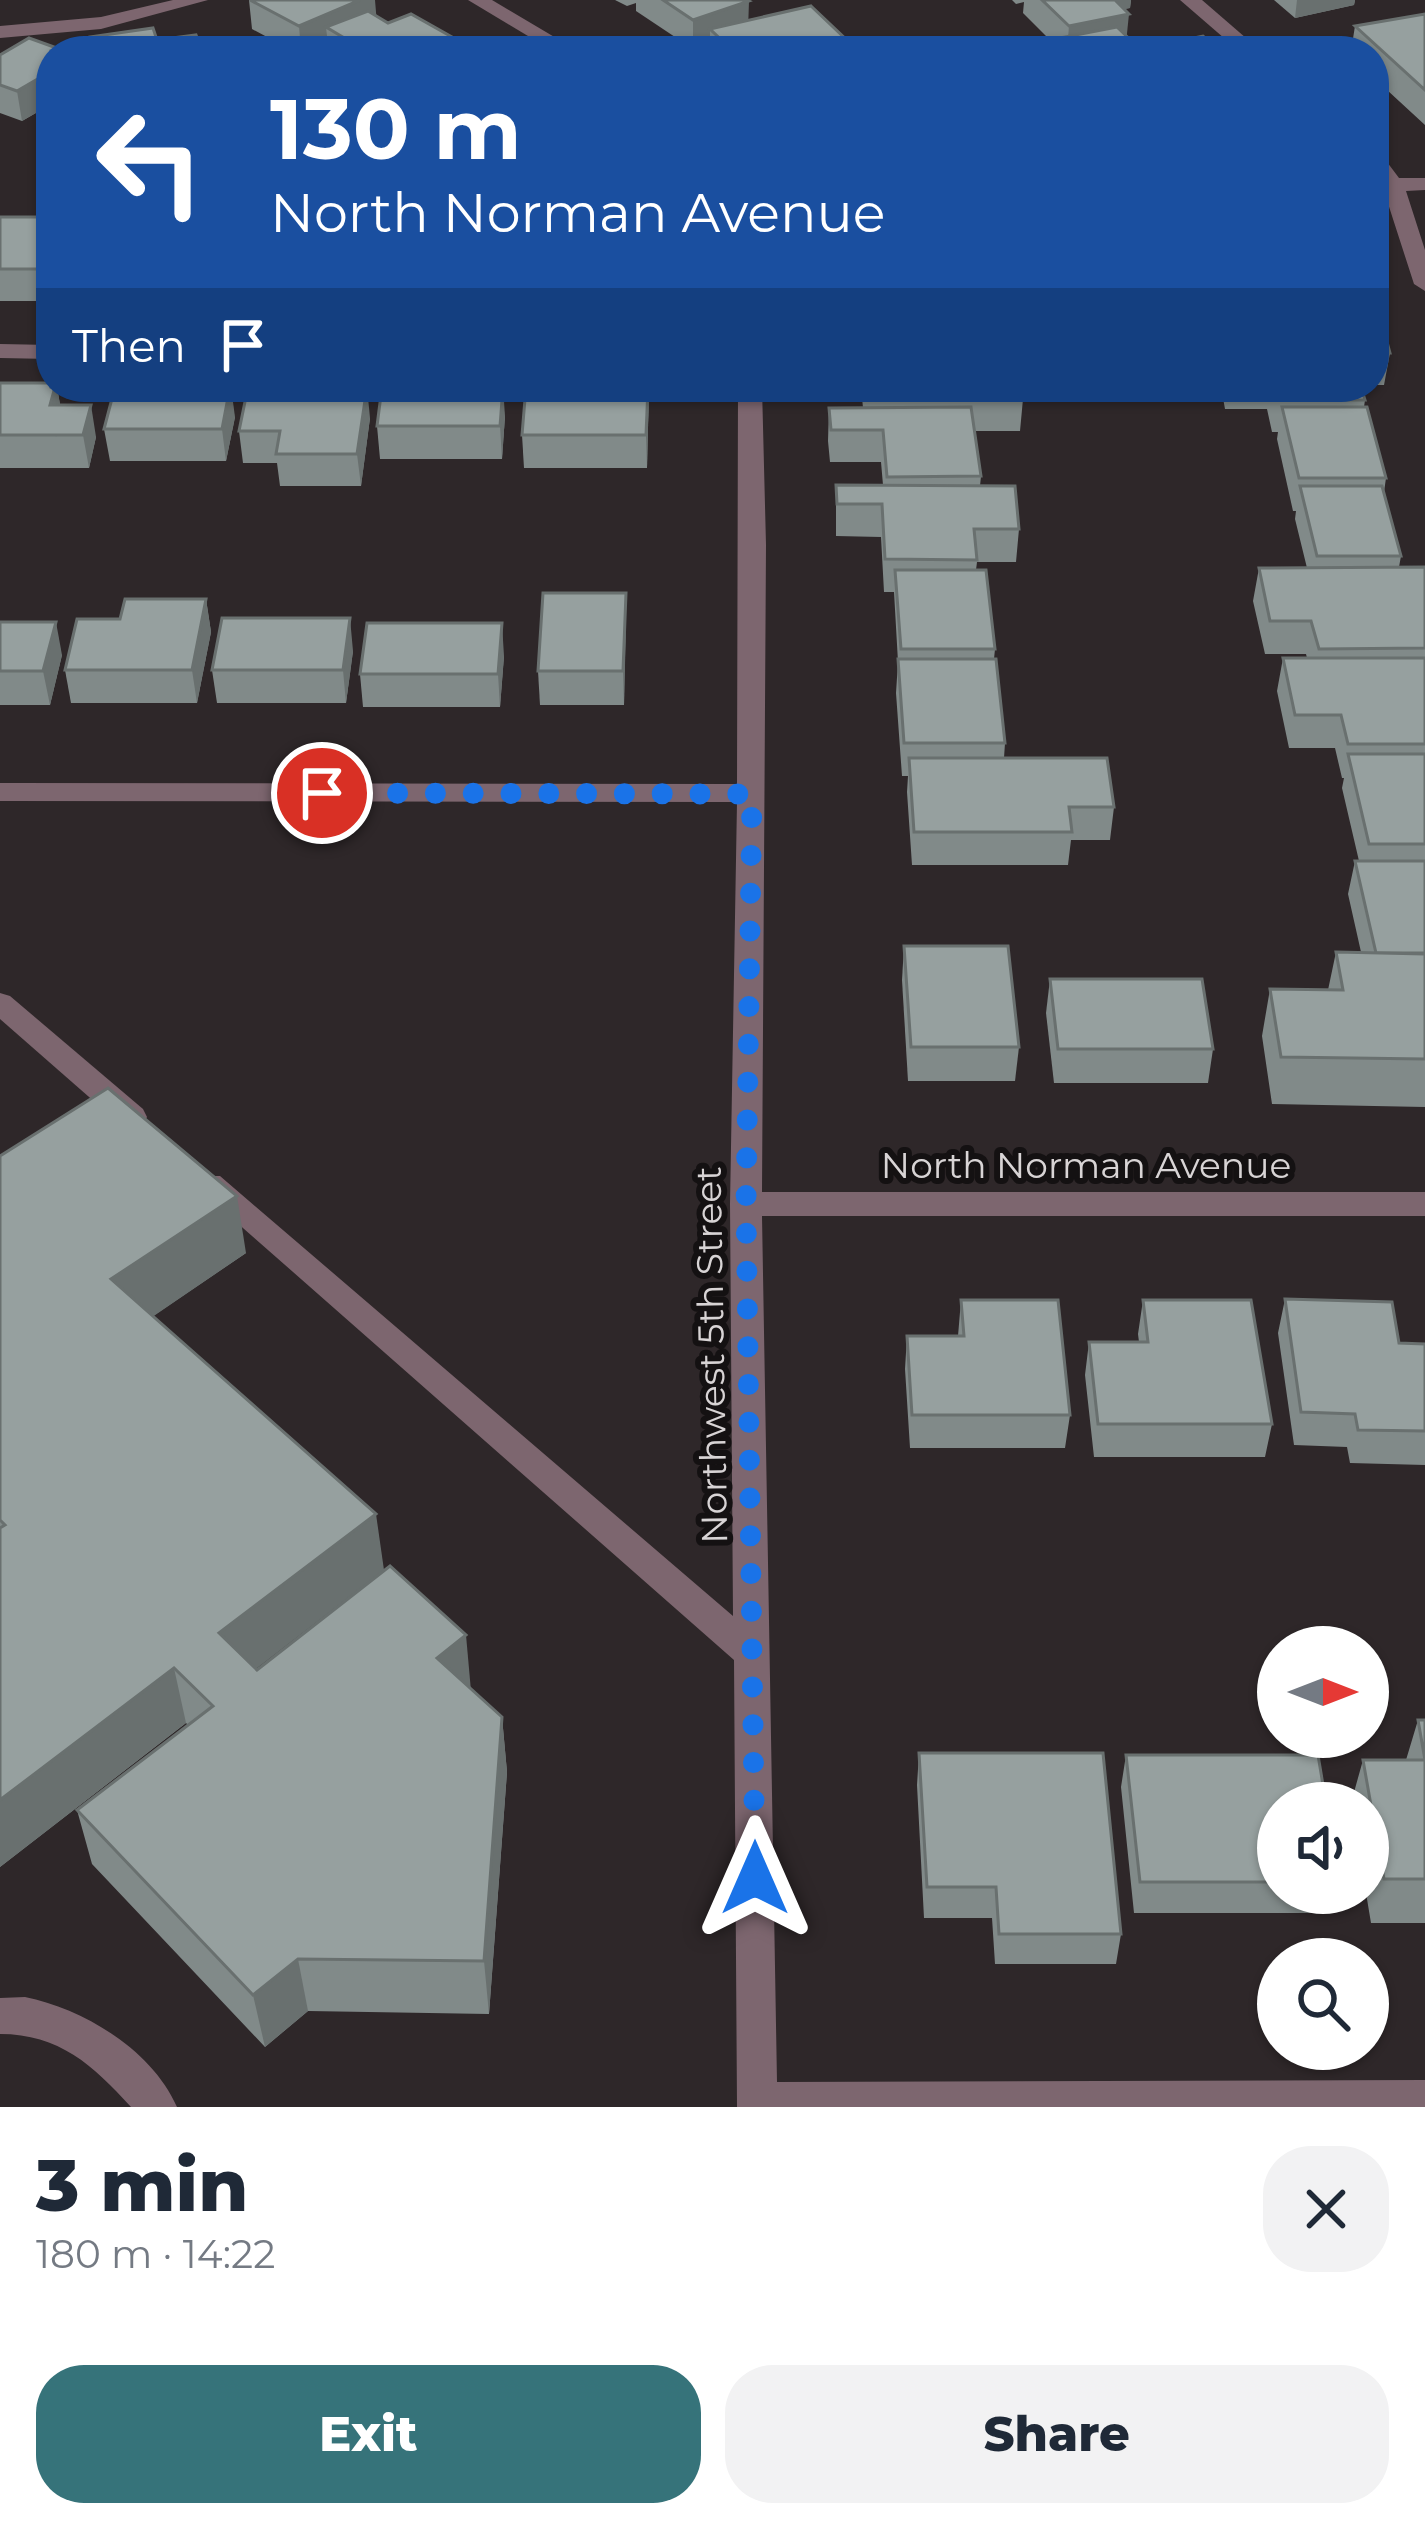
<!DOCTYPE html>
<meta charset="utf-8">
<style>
body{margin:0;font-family:Montserrat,sans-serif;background:#f2f2f3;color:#1f2937;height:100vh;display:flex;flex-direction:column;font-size:45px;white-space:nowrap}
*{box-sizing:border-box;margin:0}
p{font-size:39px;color:#747a83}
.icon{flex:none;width:66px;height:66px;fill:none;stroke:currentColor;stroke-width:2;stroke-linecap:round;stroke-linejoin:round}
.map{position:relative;height:2107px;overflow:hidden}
.sheet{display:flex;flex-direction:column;background:#fff;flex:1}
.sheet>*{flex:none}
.banner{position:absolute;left:36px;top:36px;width:1353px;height:366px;border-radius:48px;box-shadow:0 3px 9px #0004;background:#1a4fa0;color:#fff;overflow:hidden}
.needle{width:78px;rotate:90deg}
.fabs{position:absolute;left:1257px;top:1626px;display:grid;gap:24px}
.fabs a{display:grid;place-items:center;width:132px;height:132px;border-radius:50%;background:#fff;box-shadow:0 3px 9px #0004;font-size:60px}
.pin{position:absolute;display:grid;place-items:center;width:102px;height:102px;color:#fff;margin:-51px;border:6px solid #fff;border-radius:50%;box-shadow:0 3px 12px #0007}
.me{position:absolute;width:132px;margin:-66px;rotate:0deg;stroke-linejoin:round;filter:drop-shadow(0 0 9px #0008)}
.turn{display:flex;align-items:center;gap:42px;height:252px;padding:0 36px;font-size:54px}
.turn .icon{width:156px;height:156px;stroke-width:2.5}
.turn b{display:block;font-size:84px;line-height:102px}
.then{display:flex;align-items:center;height:114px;padding:0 36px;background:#0003;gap:24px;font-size:45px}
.round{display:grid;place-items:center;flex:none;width:126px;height:126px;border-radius:48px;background:#f2f2f3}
.summary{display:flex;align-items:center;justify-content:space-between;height:204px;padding:0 36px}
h1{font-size:72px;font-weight:800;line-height:90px}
.action{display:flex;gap:24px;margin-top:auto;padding:24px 36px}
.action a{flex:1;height:138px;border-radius:48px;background:#36737a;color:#fff;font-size:48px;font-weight:800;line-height:138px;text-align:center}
.action a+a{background:#f2f2f3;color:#1f2937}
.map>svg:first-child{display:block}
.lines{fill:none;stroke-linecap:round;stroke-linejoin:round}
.minor{fill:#7d666f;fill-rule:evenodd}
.wall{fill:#818a89}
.shaded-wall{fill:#69706f}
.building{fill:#96a09f;stroke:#69706f;stroke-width:3}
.route{stroke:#1a73e8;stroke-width:21;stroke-dasharray:0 37.8}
.labels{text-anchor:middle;stroke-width:12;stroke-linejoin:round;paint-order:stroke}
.street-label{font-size:36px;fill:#d8d4d5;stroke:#141112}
</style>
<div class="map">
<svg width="1425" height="2107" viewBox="0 0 1425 2107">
<rect width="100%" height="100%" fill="#2e2729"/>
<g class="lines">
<g class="minor">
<path d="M 173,0 L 208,0 L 101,29 L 0,38 L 0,26 L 101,17 Z"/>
<path d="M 468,0 L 492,0 L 578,51 L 553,51 Z"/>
<path d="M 1180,0 L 1202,0 L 1261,51 L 1239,51 Z"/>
<path d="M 1374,152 L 1381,154 L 1399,178 L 1425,178 L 1425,190 L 1406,191 L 1425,250 L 1425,291 L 1414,284 L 1382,185 L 1374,173 Z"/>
<path d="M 0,344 L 51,345 L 51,359 L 0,358 Z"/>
<path d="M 738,387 L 762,387 L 766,545 L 762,1192 L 1425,1192 L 1425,1216 L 762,1216 L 777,2082 L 1425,2080 L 1425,2107 L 737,2107 L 734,1660 L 193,1184 L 198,1176 L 220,1176 L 733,1616 L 730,1204 L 737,802 L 0,801 L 0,783 L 737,784 Z"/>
<path d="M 0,993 L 10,996 L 143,1109 L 147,1117 L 143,1125 L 121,1125 L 0,1019 Z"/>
<path d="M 25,1997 C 84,2009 152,2050 177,2107 L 131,2107 C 93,2065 59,2034 0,2034 L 0,1998 Z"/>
</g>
</g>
<g class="wall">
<path d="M 249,0 L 376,16 L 388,23 L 452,37 L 453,49 L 469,51 L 328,51 L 328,45 L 313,51 L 293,51 L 252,29 Z"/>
<path d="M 615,0 L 747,0 L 748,20 L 853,46 L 853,51 L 710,51 L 710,44 L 693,49 L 636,11 L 636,3 L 627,6 Z"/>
<path d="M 1012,0 L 1131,0 L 1130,8 L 1124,9 L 1127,36 L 1140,49 L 1220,51 L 1033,51 L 1034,43 L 1050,40 L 1023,13 L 1024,2 L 1016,4 Z"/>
<path d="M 1274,0 L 1355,0 L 1354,5 L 1295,18 Z"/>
<path d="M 1425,14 L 1425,125 L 1374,78 L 1374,51 L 1351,51 L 1355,26 Z"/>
<path d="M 51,51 L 51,107 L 48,106 L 22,121 L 0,113 L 0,55 Z"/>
<path d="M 51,200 L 51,301 L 0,301 L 0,217 L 38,217 Z"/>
<path d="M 1374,331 L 1390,353 L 1384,385 L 1374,385 Z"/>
<path d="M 0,383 L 57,387 L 60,405 L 96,437 L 89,468 L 0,468 Z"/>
<path d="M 649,387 L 647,468 L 524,468 L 522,435 Z"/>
<path d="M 861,387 L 1021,387 L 1023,399 L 1020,431 L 975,431 L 981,476 L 980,486 L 1019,529 L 1016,562 L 977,562 L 976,570 L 995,649 L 994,659 L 1005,743 L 1004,758 L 1114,807 L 1110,840 L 1071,840 L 1068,865 L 912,865 L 907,792 L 908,776 L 902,776 L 896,693 L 898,662 L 894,592 L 884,592 L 881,537 L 836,536 L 836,485 L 883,485 L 881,462 L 830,462 L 828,441 L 829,408 L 863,408 Z"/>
<path d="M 1221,387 L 1361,387 L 1365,400 L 1364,407 L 1386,478 L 1384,492 L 1401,556 L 1399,567 L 1425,567 L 1425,1107 L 1272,1104 L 1262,1036 L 1270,989 L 1328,990 L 1336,952 L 1361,952 L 1348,894 L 1355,861 L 1359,861 L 1342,788 L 1344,778 L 1342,778 L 1335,748 L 1289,748 L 1277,691 L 1283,658 L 1307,658 L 1306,654 L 1265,654 L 1253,601 L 1259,568 L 1307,568 L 1295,519 L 1296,511 L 1293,511 L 1277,439 L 1278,432 L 1272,432 L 1267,409 L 1225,409 Z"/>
<path d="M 505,416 L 502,459 L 380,459 L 377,426 Z"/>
<path d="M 235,417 L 226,461 L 110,461 L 104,429 Z"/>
<path d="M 370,418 L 361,486 L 280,486 L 277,463 L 243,463 L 239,431 Z"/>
<path d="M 626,593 L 624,705 L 540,705 L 538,671 Z"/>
<path d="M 206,599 L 211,632 L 197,703 L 71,703 L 65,670 L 120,619 Z"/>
<path d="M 0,622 L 62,655 L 50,705 L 0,705 Z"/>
<path d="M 353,651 L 346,703 L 217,703 L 212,670 Z"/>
<path d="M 504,656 L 500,707 L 363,707 L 360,674 Z"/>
<path d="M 904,946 L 1019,1047 L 1015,1081 L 908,1081 L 902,980 Z"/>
<path d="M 1050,979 L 1213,1049 L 1208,1083 L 1054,1083 L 1046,1013 Z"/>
<path d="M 0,1156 L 246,1253 L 153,1316 L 256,1669 L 471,1689 L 502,1717 L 507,1772 L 489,2014 L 308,2011 L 265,2047 L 92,1864 L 77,1810 L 188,1725 L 186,1723 L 0,1867 Z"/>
<path d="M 1285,1299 L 1399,1343 L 1425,1344 L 1425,1465 L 1350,1463 L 1347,1447 L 1294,1445 L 1278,1333 Z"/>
<path d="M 961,1300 L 1070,1415 L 1065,1448 L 910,1448 L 905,1369 L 907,1336 L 958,1336 Z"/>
<path d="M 1143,1300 L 1272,1424 L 1265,1457 L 1094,1457 L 1085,1375 L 1089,1342 L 1139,1342 L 1138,1334 Z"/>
<path d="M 1418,1720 L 1425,1720 L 1425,1923 L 1371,1923 L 1366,1893 L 1368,1893 L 1368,1803 L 1351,1803 L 1363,1760 L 1406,1760 Z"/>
<path d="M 919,1753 L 1121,1934 L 1116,1964 L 995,1964 L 992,1918 L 924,1918 L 917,1785 Z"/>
<path d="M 1126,1755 L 1278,1803 L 1278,1893 L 1335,1893 L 1330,1913 L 1134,1913 L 1121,1787 Z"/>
</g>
<g class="shaded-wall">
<path d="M 360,0 L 375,0 L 377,24 L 326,27 L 328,45 L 313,51 L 301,51 L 299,26 Z"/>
<path d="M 1097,0 L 1131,0 L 1130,8 L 1096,14 Z"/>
<path d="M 1297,0 L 1355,0 L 1354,5 L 1295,18 Z"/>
<path d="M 749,1 L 748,31 L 710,29 L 710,44 L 693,49 L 693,20 Z"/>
<path d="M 1129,14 L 1126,43 L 1067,51 L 1069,26 Z"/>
<path d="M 452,37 L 453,51 L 417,51 Z"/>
<path d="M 43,76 L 48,106 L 22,121 L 17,91 Z"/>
<path d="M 55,387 L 57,387 L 62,415 L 56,437 L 50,405 Z"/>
<path d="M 231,387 L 235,417 L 226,461 L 222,429 Z"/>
<path d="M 367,387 L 370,418 L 361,486 L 357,454 Z"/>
<path d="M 503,387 L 505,416 L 502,459 L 500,426 Z"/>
<path d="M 648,387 L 649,387 L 647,468 L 646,435 Z"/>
<path d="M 91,405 L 96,437 L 89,468 L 83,435 Z"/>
<path d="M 626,593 L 626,626 L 624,705 L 623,671 Z"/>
<path d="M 206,599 L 211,632 L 197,703 L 192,670 Z"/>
<path d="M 350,618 L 353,651 L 346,703 L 343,670 Z"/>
<path d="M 56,622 L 62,655 L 50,705 L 43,671 Z"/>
<path d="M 502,623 L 504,656 L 500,707 L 498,674 Z"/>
<path d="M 237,1196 L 246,1253 L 123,1337 L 111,1279 Z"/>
<path d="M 376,1514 L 384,1570 L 230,1689 L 219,1633 Z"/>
<path d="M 466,1635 L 471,1691 L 437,1658 Z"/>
<path d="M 174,1668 L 186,1723 L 0,1867 L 0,1800 Z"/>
<path d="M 502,1717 L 507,1772 L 489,2014 L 484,1961 Z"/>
<path d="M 298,1959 L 308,2011 L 265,2047 L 253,1995 Z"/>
</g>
<g class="building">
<path d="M 250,0 L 360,0 L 299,26 Z"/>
<path d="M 663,0 L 747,0 L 749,1 L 693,20 Z"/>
<path d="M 1042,0 L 1115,0 L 1129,14 L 1069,26 Z"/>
<path d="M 811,6 L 853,46 L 830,51 L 733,51 L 710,29 Z"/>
<path d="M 368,11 L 388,23 L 411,14 L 452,37 L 417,51 L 366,51 L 326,27 Z"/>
<path d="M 1425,14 L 1425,90 L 1355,26 Z"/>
<path d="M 1117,27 L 1140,49 L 1203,36 L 1220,51 L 1042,51 L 1034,43 Z"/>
<path d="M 153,28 L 157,40 L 196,35 L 202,51 L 94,51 L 90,37 Z"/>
<path d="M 29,38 L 65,51 L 51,51 L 51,79 L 43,76 L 17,91 L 0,85 L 0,55 Z"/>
<path d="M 462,46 L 469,51 L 447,51 Z"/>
<path d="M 43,200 L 51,200 L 51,269 L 0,269 L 0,217 L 38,217 Z"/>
<path d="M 1374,331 L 1384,331 L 1390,353 L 1374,353 Z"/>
<path d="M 0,383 L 51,383 L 51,387 L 55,387 L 50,405 L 91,405 L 83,435 L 0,435 Z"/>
<path d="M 115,387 L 230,387 L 222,429 L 104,429 Z"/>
<path d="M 248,387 L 367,387 L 357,454 L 276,454 L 280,431 L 239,431 Z"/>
<path d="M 382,387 L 503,387 L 500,426 L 377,426 Z"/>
<path d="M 526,387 L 648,387 L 646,435 L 522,435 Z"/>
<path d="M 865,387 L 1021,387 L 1023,399 L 865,399 Z"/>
<path d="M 1274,387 L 1361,387 L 1365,400 L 1277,400 Z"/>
<path d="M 971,407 L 981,476 L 887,477 L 883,430 L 831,430 L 829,408 Z"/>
<path d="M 1282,407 L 1367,407 L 1386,478 L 1299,478 Z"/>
<path d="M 836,485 L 1015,486 L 1019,529 L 974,529 L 977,560 L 885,559 L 882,504 L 837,504 Z"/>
<path d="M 1300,486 L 1382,486 L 1401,556 L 1317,556 Z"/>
<path d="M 1425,567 L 1425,648 L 1319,649 L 1311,621 L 1270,621 L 1259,568 Z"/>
<path d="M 895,570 L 986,570 L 995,649 L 901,649 Z"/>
<path d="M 543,593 L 626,593 L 623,671 L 538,671 Z"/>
<path d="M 125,599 L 206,599 L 192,670 L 65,670 L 77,619 L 120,619 Z"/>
<path d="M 222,618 L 350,618 L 343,670 L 212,670 Z"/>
<path d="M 0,622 L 56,622 L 43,671 L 0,671 Z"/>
<path d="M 367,623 L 502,623 L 498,674 L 360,674 Z"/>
<path d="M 1283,658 L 1425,658 L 1425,744 L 1348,744 L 1341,715 L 1295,715 Z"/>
<path d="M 898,659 L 996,659 L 1005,743 L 904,743 Z"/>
<path d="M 1348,754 L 1425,754 L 1425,844 L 1369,844 Z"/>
<path d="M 909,758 L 1107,758 L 1114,807 L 1069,807 L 1072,832 L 914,832 Z"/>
<path d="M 1355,861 L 1425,861 L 1425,953 L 1376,953 Z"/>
<path d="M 904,946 L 1008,946 L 1019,1047 L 911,1047 Z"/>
<path d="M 1336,952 L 1425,954 L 1425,1059 L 1281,1057 L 1270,989 L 1343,990 Z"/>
<path d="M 1050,979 L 1202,979 L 1213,1049 L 1058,1049 Z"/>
<path d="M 108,1088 L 237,1196 L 111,1279 L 376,1514 L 219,1633 L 257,1670 L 390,1566 L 466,1635 L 437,1658 L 502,1717 L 484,1961 L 298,1959 L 253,1995 L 77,1810 L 213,1706 L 174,1668 L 0,1800 L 0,1528 L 5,1525 L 0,1520 L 0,1156 Z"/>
<path d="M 1285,1299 L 1392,1302 L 1399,1343 L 1425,1344 L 1425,1431 L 1358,1430 L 1355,1414 L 1301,1412 Z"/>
<path d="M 961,1300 L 1058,1300 L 1070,1415 L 912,1415 L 907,1336 L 964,1336 Z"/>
<path d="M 1143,1300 L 1251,1300 L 1272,1424 L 1098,1424 L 1089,1342 L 1148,1342 Z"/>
<path d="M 1418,1720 L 1425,1720 L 1425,1760 Z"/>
<path d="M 919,1753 L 1103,1753 L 1121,1934 L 999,1934 L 996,1887 L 927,1887 Z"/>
<path d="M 1126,1755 L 1318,1755 L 1326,1803 L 1278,1803 L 1278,1882 L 1140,1882 Z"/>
<path d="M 1363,1760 L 1425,1760 L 1425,1879 L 1384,1879 Z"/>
</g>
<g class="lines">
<path class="route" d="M 322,793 L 752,794 L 746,1204 L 755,1878"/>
</g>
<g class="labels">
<g class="street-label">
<text x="1086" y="1178">North Norman Avenue</text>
<text transform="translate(711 1355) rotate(-91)" y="13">Northwest 5th Street</text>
</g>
</g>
</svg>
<div class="fabs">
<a><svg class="needle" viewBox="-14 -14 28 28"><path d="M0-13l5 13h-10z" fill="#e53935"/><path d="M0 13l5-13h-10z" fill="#747a83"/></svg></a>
<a><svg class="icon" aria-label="sound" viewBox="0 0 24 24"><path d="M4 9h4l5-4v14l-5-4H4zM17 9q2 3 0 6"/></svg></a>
<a><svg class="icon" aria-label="search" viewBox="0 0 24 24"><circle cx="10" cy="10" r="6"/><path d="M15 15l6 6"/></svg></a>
</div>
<div class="pin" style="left:322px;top:793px;background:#d93025"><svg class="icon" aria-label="arrive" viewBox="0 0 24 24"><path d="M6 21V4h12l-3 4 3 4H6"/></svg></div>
<svg class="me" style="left:755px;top:1878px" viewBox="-20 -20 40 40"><path d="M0-17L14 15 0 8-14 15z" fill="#1a73e8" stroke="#fff" stroke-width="4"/></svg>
<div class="banner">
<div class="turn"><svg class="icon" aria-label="left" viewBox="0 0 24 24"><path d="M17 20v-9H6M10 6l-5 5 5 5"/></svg><div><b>130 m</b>North Norman Avenue</div></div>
<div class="then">Then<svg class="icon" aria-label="arrive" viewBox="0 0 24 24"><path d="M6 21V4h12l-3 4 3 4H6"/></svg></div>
</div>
</div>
<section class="sheet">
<div class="summary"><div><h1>3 min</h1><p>180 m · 14:22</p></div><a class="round"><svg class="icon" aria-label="close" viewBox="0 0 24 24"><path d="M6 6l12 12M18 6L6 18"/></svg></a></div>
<div class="action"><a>Exit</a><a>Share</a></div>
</section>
